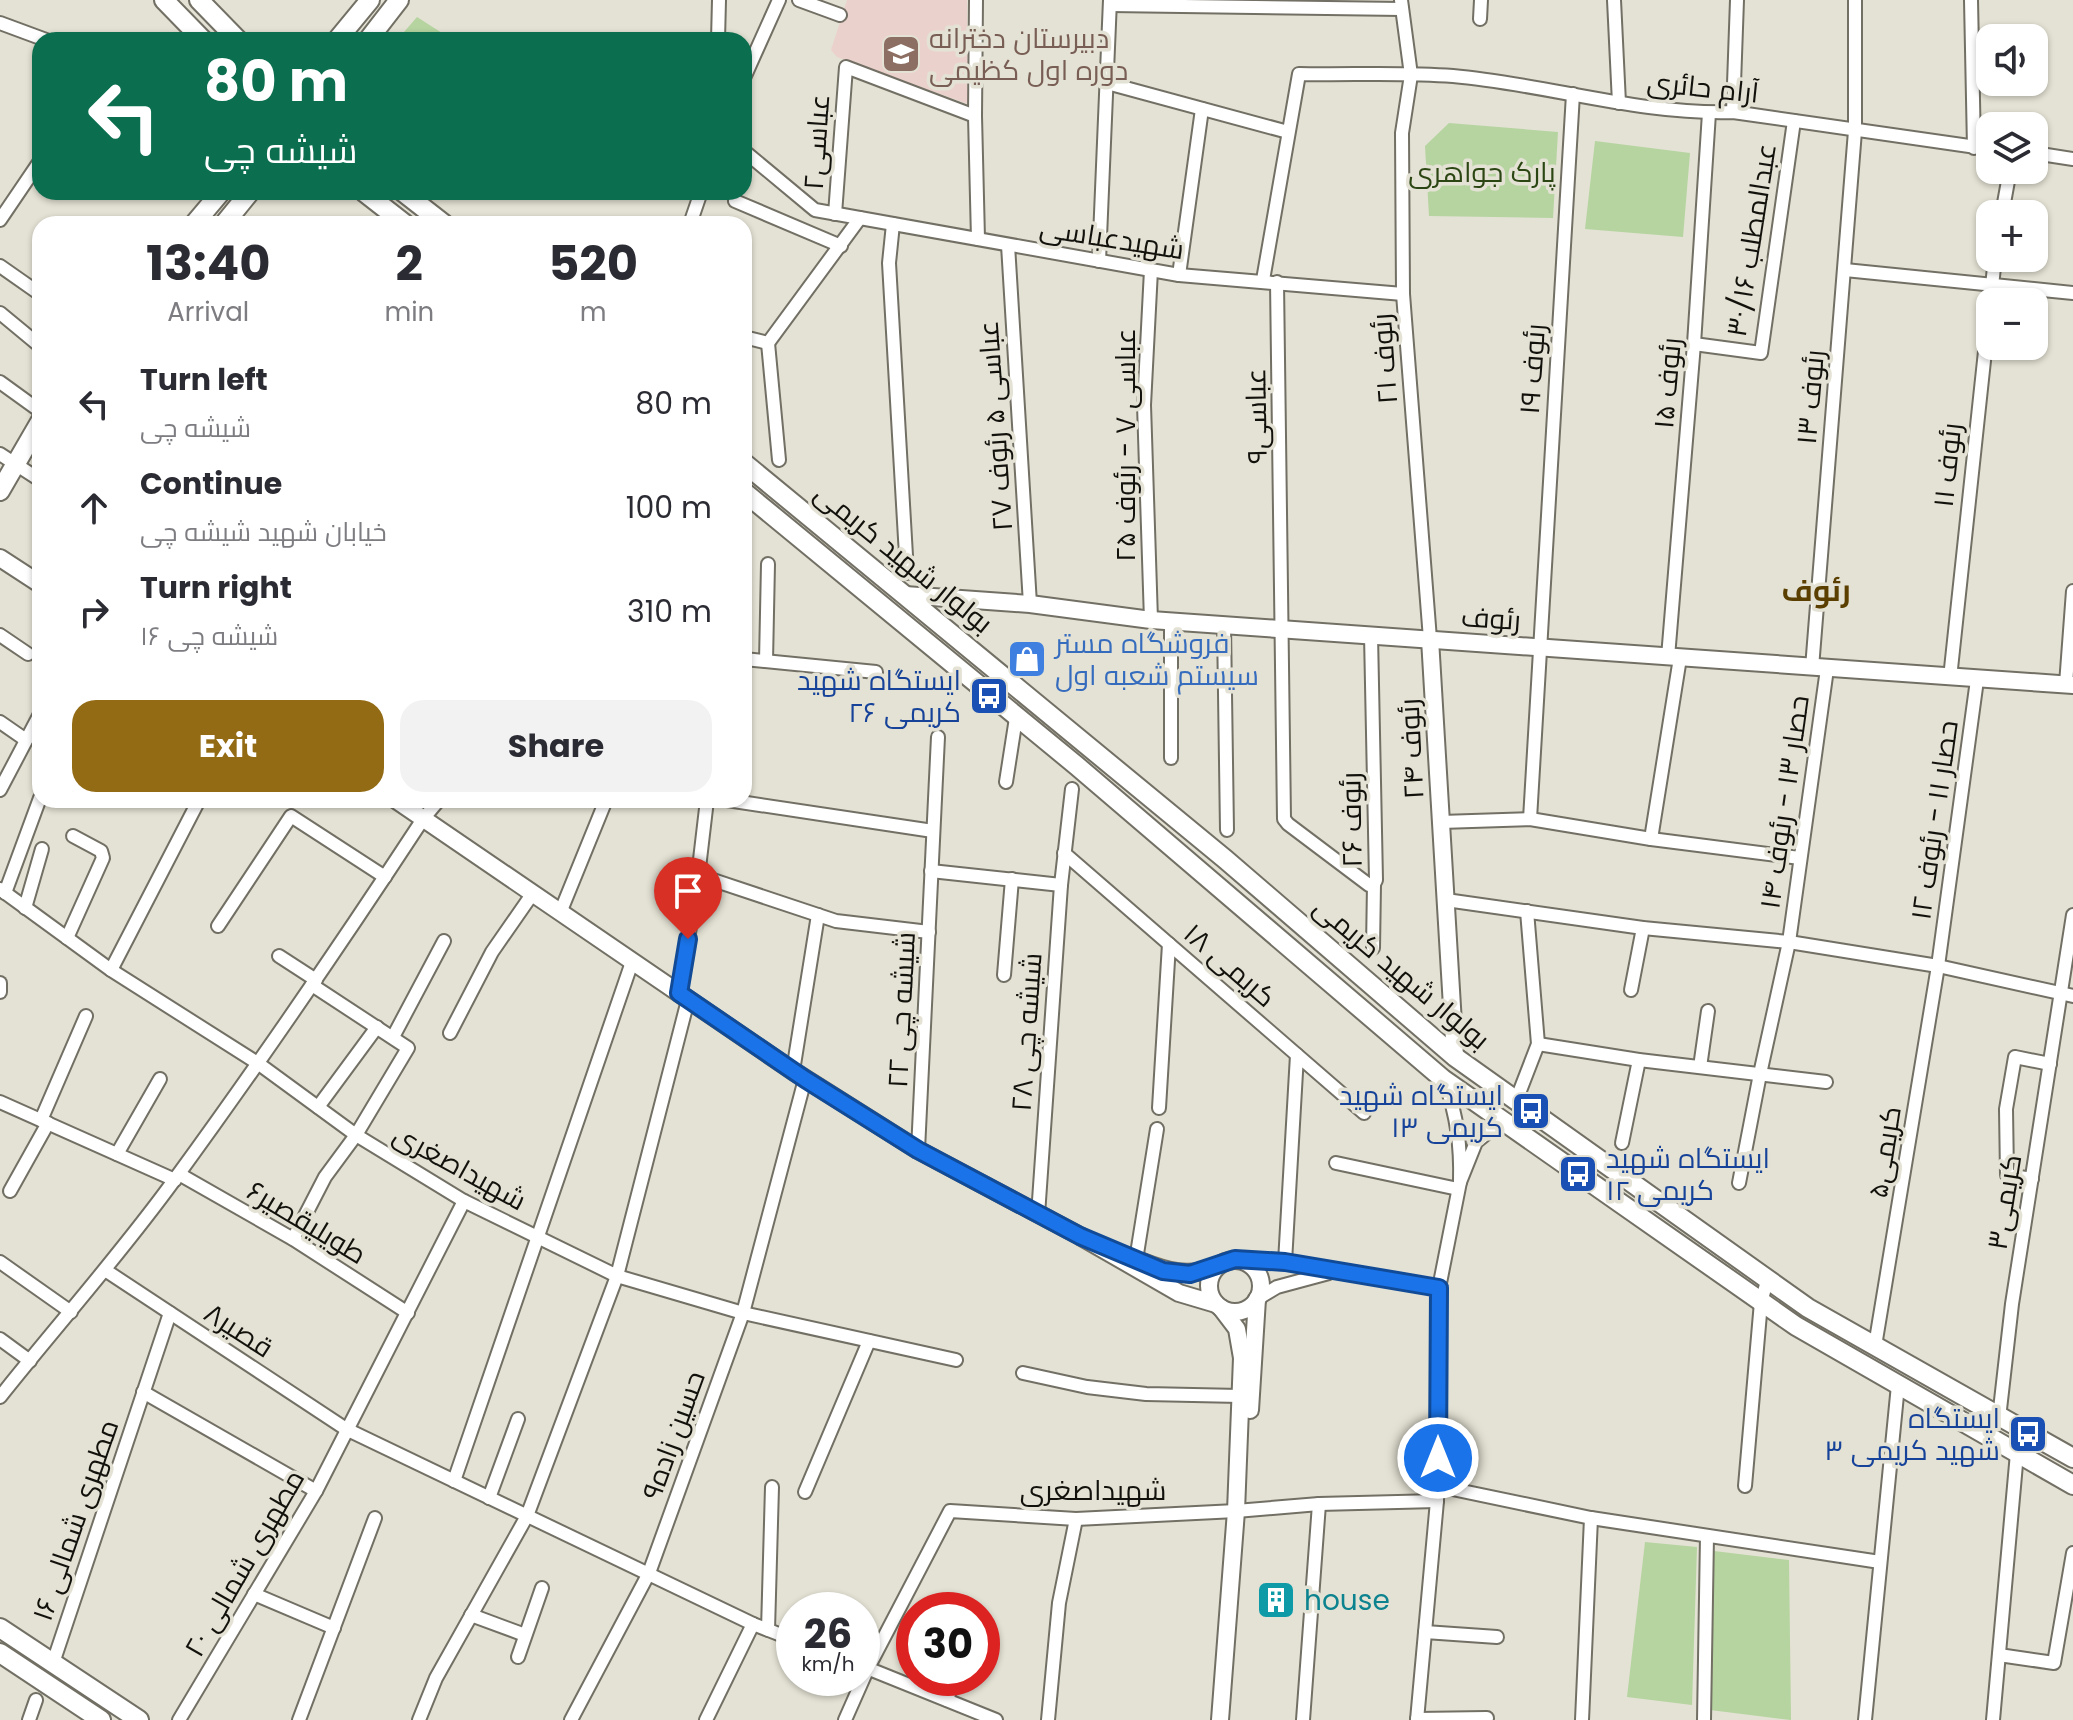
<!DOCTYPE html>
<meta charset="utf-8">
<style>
body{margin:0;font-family:Poppins,Cairo,sans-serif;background:#f2f2f3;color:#2b2b33;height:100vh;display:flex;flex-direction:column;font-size:30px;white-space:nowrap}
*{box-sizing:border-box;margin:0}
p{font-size:26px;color:#7c7c81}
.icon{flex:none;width:44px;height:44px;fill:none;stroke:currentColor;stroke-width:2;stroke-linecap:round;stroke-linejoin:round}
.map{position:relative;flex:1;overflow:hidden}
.panel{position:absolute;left:32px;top:216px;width:720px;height:592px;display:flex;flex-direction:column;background:#fff;border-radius:24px;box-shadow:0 2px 6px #0004}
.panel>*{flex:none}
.banner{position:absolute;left:32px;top:32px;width:720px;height:168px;border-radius:24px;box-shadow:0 2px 6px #0004;background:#0b6e4f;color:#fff;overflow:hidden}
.buttons{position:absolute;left:1976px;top:24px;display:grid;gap:16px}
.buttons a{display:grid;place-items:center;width:72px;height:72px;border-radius:16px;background:#fff;box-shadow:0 2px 6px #0004;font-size:40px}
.speed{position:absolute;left:776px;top:1592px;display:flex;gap:16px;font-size:40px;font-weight:700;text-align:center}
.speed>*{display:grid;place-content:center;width:104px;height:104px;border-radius:50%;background:#fff;box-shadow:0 2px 6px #0004;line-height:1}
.speed small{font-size:20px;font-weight:400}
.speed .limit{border:12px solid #d22;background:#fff;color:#111}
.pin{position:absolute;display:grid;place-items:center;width:68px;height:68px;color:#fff;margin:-82px -34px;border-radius:50% 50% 50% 0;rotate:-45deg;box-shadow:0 0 8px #0007}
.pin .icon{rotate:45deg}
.me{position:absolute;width:88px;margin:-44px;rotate:0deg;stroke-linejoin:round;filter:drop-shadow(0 0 6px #0008)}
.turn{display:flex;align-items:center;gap:28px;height:168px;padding:0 40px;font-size:36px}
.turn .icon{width:104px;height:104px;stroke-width:2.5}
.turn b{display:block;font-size:56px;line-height:68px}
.eta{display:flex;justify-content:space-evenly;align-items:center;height:136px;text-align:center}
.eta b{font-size:48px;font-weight:700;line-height:56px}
.button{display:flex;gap:16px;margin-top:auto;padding:16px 40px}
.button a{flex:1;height:92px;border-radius:24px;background:#936b14;color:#fff;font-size:32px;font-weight:700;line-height:92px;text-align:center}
.button a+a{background:#f2f2f3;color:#2b2b33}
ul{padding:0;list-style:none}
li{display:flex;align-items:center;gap:24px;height:104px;padding:0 40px}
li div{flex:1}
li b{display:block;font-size:30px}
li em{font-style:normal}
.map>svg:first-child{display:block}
.education{fill:#ebd1cc}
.green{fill:#b5d4a0}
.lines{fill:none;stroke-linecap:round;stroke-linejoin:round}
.minor-casing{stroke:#726f64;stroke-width:16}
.tertiary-casing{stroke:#726f64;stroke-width:20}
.secondary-casing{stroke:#726f64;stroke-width:22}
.minor{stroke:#fff;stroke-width:12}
.tertiary{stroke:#fff;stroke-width:16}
.secondary{stroke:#fff;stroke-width:18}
.route-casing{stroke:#114b97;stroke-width:20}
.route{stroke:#1a73e8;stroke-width:14}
.labels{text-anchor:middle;stroke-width:7;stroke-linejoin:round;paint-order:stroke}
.education-label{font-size:28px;fill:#785e54;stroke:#e4e2d4;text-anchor:start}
.street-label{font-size:28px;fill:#12110c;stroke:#e4e2d4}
.park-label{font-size:28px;fill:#2b4613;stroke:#e4e2d4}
.shop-label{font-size:28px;fill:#366cbe;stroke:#e4e2d4;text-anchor:start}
.transit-label{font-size:28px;fill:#164399;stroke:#e4e2d4;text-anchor:end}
.culture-label{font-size:28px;fill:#0d838f;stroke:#e4e2d4;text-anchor:start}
.neighbourhood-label{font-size:30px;font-weight:bold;fill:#5a3f00;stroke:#e4e2d4}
</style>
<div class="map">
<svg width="2073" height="1720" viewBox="0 0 2073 1720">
<rect width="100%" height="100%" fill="#e4e2d4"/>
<path class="education" d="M 847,0 L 967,0 L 968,104 L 837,57 L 831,50 Z"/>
<g class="green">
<path d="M 417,17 L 453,40 L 398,39 Z"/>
<path d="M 1449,123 L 1558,132 L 1553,218 L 1429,216 L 1425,146 Z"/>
<path d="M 1595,141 L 1690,153 L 1683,237 L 1585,229 Z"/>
<path d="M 1645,1542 L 1697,1547 L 1692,1705 L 1627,1697 Z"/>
<path d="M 1714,1551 L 1789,1560 L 1791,1720 L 1710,1710 Z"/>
</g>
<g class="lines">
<defs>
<g id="minor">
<path d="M 799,0 L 840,15"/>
<path d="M 976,0 L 975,116 L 978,239"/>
<path d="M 1401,0 L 1411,75 L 1402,133 L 1403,294 L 1430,639"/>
<path d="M 1614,0 L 1619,103"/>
<path d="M 1971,0 L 1974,148"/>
<path d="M 1110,5 L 1402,9"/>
<path d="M 1480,19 L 1481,0"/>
<path d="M 0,23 L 46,40"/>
<path d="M 718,40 L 719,0"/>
<path d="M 744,78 L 779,0"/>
<path d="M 1107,83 L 1288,132"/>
<path d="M 1733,112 L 1737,0"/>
<path d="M 744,151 L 815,210 L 1179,275 L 1403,294"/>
<path d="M 2034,153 L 2073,159"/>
<path d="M 735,201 L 841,246"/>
<path d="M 835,214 L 846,67 L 975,116"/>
<path d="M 2002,214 L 2010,170"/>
<path d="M 0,220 L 40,161"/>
<path d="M 690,224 L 701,192"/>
<path d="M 893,224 L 889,263 L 907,573"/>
<path d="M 1008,245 L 1030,604"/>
<path d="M 1099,261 L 1110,0"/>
<path d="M 0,266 L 40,294"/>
<path d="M 1151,270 L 1144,405 L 1151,620"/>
<path d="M 1845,270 L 2073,293"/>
<path d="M 1179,275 L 1202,109"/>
<path d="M 1263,280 L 1299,74 C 1350,75 1402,72 1453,76 C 1546,84 1639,115 1733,112 L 1990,149"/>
<path d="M 1277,282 L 1284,819 L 1288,824 L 1369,885 L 1374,884 L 1376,880 L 1371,635"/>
<path d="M 0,313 L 40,346"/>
<path d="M 744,337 L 768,343 L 860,218"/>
<path d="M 768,343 L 779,460"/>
<path d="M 1694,344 L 1761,353 L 1794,121"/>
<path d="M 0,382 L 40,411"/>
<path d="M 0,454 L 40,480"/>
<path d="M 1224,625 L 1227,830"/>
<path d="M 0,635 L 28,654"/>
<path d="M 1668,657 L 1694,344 L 1709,113"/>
<path d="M 744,659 L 876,672"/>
<path d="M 766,661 L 768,564"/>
<path d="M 1812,668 L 1855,131 L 1855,0"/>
<path d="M 1950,678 L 1995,258"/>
<path d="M 2066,684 L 2073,591"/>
<path d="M 0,722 L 26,740"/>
<path d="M 1171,758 L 1171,622"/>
<path d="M 1006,782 L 1016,718"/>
<path d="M 0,790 L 40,714"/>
<path d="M 727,800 L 933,831"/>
<path d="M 1530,819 L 1573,94"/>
<path d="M 1441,822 L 1530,819 L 1651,839 L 1800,858"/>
<path d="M 1651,839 L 1680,658"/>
<path d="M 1064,853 L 1364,1113"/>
<path d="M 931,871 L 1061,885"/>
<path d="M 698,875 L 836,921 L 929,932"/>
<path d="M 0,889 L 111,970 L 259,1064 L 356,1135 L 464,1201 L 617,1276 L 743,1313 L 956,1360"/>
<path d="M 5,893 L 40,798"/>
<path d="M 1446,900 L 1643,928 L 1789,942 L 1938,966 L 2073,996"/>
<path d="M 25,908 L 42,849"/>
<path d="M 560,913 L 606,800"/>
<path d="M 218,926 L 291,816 L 385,877"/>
<path d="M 67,938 L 103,858 L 101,851 L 73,836"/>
<path d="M 1373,948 L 1374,884"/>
<path d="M 279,956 L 316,980"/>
<path d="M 111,970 L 199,800"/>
<path d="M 1004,975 L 1012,879"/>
<path d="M 0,983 L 0,992"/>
<path d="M 1631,990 L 1643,928"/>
<path d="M 679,993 L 697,885 L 707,800"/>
<path d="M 450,1033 L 492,952 L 533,893"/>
<path d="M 393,1037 L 444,941"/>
<path d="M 1538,1044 L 1639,1060 L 1826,1082"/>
<path d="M 1700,1067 L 1708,1011"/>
<path d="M 793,1071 L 818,915"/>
<path d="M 1445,1082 C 1457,1116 1461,1146 1460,1182 L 1476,1142 L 1502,1121"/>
<path d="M 1516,1101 L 1538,1044 L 1527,911"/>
<path d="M 0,1102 L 175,1180"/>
<path d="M 318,1107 L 377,1027"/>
<path d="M 1159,1108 L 1169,944"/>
<path d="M 41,1120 L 86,1016"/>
<path d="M 1622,1143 L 1639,1060"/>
<path d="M 918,1150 L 938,737"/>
<path d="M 117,1154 L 160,1079"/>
<path d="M 1336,1163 L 1458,1189"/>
<path d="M 179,1174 L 293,1239 L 408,1313"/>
<path d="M 2032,1179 L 2007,1175 L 2006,1109 L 2015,1057 L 2050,1064"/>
<path d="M 1739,1183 L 1760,1074 L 1789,942 L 1827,669"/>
<path d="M 10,1191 L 48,1123"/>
<path d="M 1038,1215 L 1061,885 L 1072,789"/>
<path d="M 293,1239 L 325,1177 L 356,1135 L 408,1048 L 312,985"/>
<path d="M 1136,1260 L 1157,1129"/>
<path d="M 1242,1260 L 1285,1262 L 1439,1288"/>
<path d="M 0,1262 L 71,1312"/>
<path d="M 1285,1262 L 1297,1055"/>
<path d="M 105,1270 L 346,1429 L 753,1624 L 794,1640"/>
<path d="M 1257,1299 L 1277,1287 L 1329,1273"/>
<path d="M 0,1339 L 30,1361"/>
<path d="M 1875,1346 L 1938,966 L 1977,680"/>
<path d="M 1023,1373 L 1087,1387 L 1146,1394 L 1240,1396"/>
<path d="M 143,1392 L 316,1491"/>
<path d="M 0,1397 C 58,1324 120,1255 175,1179 C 261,1061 343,941 423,819 L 439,800"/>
<path d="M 1999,1418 L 2012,1304 L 2073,915"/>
<path d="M 454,1481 L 632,962"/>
<path d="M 1438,1486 L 1591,1518 L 1880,1562"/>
<path d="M 1745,1486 L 1761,1302 L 1768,1278"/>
<path d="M 805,1492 L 869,1341"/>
<path d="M 489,1498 L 518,1419"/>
<path d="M 254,1594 L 334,1628"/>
<path d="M 471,1615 L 525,1635"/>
<path d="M 768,1630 L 772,1487"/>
<path d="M 1425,1632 L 1497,1637"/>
<path d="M 1999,1655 L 2054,1663 L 2073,1553"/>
<path d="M 518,1657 L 542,1588"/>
<path d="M 53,1663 L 170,1313"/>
<path d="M 862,1666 L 996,1720"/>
<path d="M 947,1700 L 954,1678"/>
<path d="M 1417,1719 L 1487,1718"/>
<path d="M 29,1720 L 36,1700"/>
<path d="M 179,1720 L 316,1491 L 464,1201"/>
<path d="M 299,1720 L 375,1518"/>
<path d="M 419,1720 L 436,1678 L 527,1516 L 617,1276 L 688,1000"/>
<path d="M 571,1720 L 649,1573 L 743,1313 L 805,1079"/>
<path d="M 706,1720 L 753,1624"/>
<path d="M 845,1720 L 868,1668 L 950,1511 L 1076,1519 L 1236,1511 L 1319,1504 L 1437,1501"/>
<path d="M 1048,1720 L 1059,1603 L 1076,1519"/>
<path d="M 1303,1720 L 1319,1504"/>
<path d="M 1417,1720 L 1437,1501 L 1439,1288 L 1460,1182"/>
<path d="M 1582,1720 L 1591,1518"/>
<path d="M 1704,1720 L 1707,1536"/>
<path d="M 1865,1720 L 1898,1385"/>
<path d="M 1993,1720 L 2017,1453"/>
</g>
<g id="tertiary">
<path d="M 0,558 L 40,584"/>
<path d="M 905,595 L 1030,604 L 1151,620 L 2073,685"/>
<path d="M 1430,639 L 1455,1057"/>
<path d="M 396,800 L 793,1071 L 918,1150 L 1080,1236 L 1179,1293 L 1216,1304"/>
<circle cx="1235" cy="1286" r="26"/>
<path d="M 1140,1261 C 1168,1272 1188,1278 1216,1267"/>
<path d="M 1250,1410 L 1257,1299"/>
<path d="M 1220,1720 L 1236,1511 L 1242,1358 L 1237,1329 L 1221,1308"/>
</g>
<g id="secondary">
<path d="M 164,0 L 203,40"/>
<path d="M 199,0 L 238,40"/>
<path d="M 337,40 L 370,0"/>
<path d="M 368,40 L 399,0"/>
<path d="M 364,192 L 405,224"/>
<path d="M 403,192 L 444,224"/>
<path d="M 194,224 L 221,192"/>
<path d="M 224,224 L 250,192"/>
<path d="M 744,463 L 1225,859 L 1455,1057 L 1808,1308 L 2073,1458"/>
<path d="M 0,491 L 40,422"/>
<path d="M 744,492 L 1077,766 L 1443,1079 L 1796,1326 L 2073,1485"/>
<path d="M 0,1628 L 139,1720"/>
<path d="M 0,1653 L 101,1720"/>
</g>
</defs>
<use href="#minor" class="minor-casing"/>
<use href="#tertiary" class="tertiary-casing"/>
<use href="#secondary" class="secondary-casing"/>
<use href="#minor" class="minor"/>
<use href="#tertiary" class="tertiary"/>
<use href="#secondary" class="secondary"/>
</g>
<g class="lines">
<defs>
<path id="route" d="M 688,939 L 679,993 L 805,1079 L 918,1150 L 1080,1236 L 1163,1271 L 1190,1274 L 1235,1259 L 1285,1262 L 1439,1288 L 1438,1458"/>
</defs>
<use href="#route" class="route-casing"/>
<use href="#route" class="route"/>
</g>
<defs>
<symbol id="school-square" viewBox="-11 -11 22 22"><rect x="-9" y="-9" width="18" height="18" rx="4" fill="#8d6e63" stroke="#e4e2d4"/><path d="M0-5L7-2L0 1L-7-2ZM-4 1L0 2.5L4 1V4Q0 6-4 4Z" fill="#fff"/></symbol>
<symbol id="shop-square" viewBox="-11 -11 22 22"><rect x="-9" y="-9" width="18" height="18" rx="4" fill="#3f7fe0" stroke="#e4e2d4"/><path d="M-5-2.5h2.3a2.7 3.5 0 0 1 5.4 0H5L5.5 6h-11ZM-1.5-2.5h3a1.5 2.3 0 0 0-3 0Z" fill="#fff"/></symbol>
<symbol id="bus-square" viewBox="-11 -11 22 22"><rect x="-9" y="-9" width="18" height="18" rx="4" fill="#1a4fb4" stroke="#e4e2d4"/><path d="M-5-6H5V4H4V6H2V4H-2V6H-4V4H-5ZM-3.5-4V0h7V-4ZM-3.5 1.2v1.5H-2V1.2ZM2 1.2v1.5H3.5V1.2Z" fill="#fff"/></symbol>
<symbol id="building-square" viewBox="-11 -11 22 22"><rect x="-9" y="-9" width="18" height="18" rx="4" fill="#0f9aa8" stroke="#e4e2d4"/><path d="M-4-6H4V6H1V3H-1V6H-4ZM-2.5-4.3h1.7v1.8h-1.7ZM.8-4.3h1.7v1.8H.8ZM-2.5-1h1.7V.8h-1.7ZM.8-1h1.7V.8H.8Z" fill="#fff"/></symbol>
</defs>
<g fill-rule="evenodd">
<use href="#school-square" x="879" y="32" width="44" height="44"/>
<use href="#shop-square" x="1005" y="637" width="44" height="44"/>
<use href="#bus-square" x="967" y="674" width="44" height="44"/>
<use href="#bus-square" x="1509" y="1089" width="44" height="44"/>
<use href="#bus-square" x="1556" y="1152" width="44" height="44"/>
<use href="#bus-square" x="2006" y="1412" width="44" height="44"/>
<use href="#building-square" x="1254" y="1578" width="44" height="44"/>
</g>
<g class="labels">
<g class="education-label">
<text x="929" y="48">دبیرستان دخترانه<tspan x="929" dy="32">دوره اول کظیمی</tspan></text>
</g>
<g class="street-label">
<text transform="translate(1703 87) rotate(6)" y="10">آرام حائری</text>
<text transform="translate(816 142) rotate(-86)" y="10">عباسی۲</text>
<text transform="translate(1112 238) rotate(9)" y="10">شهیدعباسی</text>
<text transform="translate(1751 240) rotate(-81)" y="10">عبدالمطلب ۳۰/۱۶</text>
<text transform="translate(1384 359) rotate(-94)" y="10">رئوف ۲۱</text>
<text transform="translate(1532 369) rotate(-86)" y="10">رئوف ۱۹</text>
<text transform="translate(1667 383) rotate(-85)" y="10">رئوف ۱۵</text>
<text transform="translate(1810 397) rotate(-85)" y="10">رئوف ۱۳</text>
<text transform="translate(1256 416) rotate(-91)" y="10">عباسی۹</text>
<text transform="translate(995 426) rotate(-94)" y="10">عباسی ۵ رئوف ۲۷</text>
<text transform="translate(1125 445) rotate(-90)" y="10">عباسی ۷ - رئوف ۲۵</text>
<text transform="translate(1947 465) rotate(-84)" y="10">رئوف ۱۱</text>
<text transform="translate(904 558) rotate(39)" y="10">بولوار شهید کریمی</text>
<text transform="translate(1491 618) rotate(4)" y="10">رئوف</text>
<text transform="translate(1411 749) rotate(-93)" y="10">رئوف ۲۴</text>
<text transform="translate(1784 802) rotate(-82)" y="10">حصار ۱۳ - رئوف ۱۴</text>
<text transform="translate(1351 820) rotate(-91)" y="10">رئوف ۲۶</text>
<text transform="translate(1934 820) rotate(-82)" y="10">حصار ۱۱ - رئوف ۱۲</text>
<text transform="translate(1230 965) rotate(41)" y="10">کریمی ۱۸</text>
<text transform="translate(1402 973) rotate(40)" y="10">بولوار شهید کریمی</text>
<text transform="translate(901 1010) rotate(-87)" y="10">شیشه چی ۲۲</text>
<text transform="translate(1026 1032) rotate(-86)" y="10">شیشه چی ۲۸</text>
<text transform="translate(1884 1152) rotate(-81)" y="10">کریمی۵</text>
<text transform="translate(460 1167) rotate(29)" y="10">شهیداصغری</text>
<text transform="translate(2004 1202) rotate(-81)" y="10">کریمی۳</text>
<text transform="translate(307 1222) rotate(31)" y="10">طویلیقصیر۶</text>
<text transform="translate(239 1330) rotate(33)" y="10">قصیر۸</text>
<text transform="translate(673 1435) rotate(-70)" y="10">حسین زاده۹</text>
<text x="1093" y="1500">شهیداصغری</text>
<text transform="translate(75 1520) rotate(-71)" y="10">مطهری شمالی ۱۶</text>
<text transform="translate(244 1563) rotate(-60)" y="10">مطهری شمالی ۲۰</text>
</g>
<g class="park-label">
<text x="1482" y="182">پارک جواهری</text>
</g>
<g class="shop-label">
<text x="1055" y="653">فروشگاه مستر<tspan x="1055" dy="32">سیستم شعبه اول</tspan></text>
</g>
<g class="transit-label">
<text x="961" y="690">ایستگاه شهید<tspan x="961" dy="32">کریمی ۲۶</tspan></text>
<text x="1503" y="1105">ایستگاه شهید<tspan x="1503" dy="32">کریمی ۱۳</tspan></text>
<text x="1606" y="1168" text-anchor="start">ایستگاه شهید<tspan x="1606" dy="32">کریمی ۱۲</tspan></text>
<text x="2000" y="1428">ایستگاه<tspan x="2000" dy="32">شهید کریمی ۳</tspan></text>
</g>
<g class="culture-label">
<text x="1304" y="1610">house</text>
</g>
<g class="neighbourhood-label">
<text x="1816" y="601">رئوف</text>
</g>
</g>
</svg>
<div class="buttons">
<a><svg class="icon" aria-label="sound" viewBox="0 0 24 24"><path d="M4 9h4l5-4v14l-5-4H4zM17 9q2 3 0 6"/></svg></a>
<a><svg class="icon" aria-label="layers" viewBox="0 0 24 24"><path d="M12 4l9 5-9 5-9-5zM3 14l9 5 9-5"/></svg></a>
<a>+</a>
<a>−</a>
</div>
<div class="speed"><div>26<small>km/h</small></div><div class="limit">30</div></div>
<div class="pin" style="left:688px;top:939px;background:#d93025"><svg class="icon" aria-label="arrive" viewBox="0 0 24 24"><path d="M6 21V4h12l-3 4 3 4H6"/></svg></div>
<svg class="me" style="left:1438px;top:1458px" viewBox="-20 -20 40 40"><circle r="17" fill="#1a73e8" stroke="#fff" stroke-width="3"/><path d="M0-11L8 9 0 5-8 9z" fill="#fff"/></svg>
<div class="banner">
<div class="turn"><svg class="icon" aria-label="left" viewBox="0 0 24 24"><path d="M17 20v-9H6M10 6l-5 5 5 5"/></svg><div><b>80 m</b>شیشه چی</div></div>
</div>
<section class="panel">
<div class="eta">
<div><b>13:40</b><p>Arrival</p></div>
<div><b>2</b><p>min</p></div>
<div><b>520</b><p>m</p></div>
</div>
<ul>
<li><svg class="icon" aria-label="left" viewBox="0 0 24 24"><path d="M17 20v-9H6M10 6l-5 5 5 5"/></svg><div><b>Turn left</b><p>شیشه چی</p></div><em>80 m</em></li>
<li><svg class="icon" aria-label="ahead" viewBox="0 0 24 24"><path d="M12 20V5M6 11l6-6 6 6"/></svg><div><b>Continue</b><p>خیابان شهید شیشه چی</p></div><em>100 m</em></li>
<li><svg class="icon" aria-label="right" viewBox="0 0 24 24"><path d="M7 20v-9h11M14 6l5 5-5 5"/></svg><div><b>Turn right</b><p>شیشه چی ۱۶</p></div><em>310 m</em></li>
</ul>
<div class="button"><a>Exit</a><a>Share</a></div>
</section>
</div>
